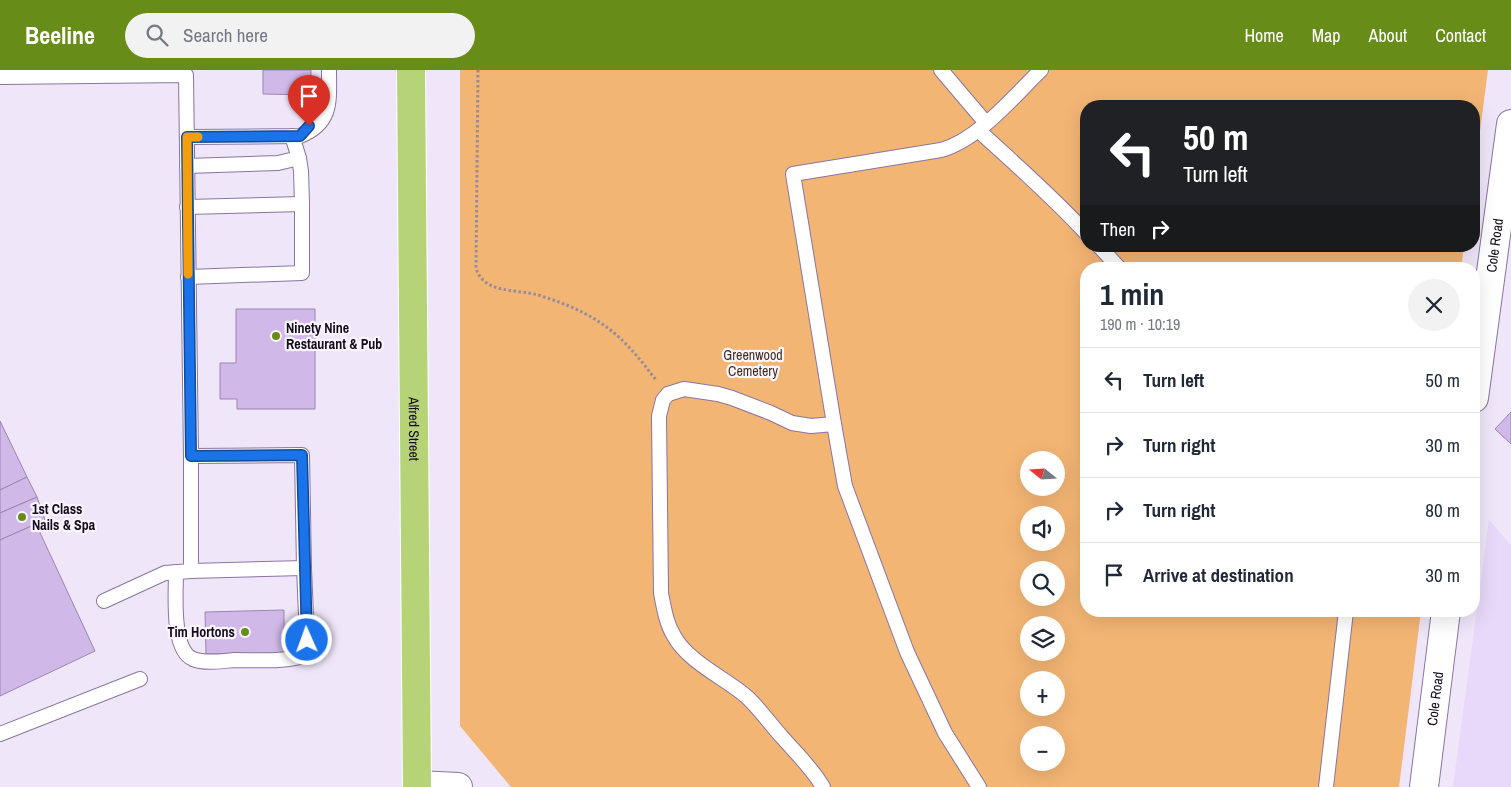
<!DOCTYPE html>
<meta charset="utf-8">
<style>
body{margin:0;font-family:"Archivo Narrow",sans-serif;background:#f2f2f3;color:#1f2937;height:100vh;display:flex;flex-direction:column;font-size:19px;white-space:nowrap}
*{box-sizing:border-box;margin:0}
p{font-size:16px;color:#747a83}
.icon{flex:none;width:28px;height:28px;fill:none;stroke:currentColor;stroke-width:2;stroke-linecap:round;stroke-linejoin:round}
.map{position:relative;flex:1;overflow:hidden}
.sheet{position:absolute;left:1080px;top:192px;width:400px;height:355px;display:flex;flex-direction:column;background:#fff;border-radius:20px;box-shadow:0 5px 20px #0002}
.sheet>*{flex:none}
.guide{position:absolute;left:1080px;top:30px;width:400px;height:152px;border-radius:20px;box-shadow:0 5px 20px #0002;background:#202124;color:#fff;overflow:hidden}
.needle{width:32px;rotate:288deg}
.tools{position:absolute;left:1020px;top:381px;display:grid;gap:10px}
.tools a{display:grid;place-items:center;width:45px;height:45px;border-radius:50%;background:#fff;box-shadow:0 5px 20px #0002;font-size:25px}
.pin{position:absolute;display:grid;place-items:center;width:42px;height:42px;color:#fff;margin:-51px -21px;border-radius:50% 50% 50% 0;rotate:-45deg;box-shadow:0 0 5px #0007}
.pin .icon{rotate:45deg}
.me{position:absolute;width:55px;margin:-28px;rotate:358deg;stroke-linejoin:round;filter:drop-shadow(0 0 4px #0008)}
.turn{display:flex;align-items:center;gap:18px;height:105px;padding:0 20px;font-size:22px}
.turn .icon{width:65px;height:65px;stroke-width:2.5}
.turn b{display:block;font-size:35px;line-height:42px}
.then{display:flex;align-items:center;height:48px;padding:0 20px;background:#0003;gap:10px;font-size:19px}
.round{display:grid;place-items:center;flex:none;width:52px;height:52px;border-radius:26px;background:#f2f2f3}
.headline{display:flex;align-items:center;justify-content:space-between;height:85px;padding:0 20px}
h1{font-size:30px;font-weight:700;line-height:38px}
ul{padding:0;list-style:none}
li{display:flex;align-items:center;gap:15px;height:65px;padding:0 20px;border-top:1px solid #e0e1e3}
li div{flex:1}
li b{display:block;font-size:19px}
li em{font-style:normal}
header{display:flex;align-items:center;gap:30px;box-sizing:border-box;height:70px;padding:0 25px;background:#678d18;color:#fff}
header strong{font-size:24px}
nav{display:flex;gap:28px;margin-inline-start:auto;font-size:18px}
.search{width:350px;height:45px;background:#f2f2f3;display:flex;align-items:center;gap:12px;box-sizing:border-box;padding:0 18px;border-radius:28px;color:#747a83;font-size:19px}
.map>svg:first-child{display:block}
.built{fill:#e8d8f9}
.green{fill:#f3b574;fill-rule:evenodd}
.building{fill:#d0b9e8;stroke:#9b85b1}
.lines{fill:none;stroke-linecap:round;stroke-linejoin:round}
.lane-casing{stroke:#8a75a0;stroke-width:16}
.street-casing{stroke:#8a75a0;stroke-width:30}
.primary-casing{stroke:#fff;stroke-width:30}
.path{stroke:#948c9d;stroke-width:3;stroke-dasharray:2.5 2.5;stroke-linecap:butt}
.lane{stroke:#fff;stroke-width:14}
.street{stroke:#fff;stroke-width:28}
.primary{stroke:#b6d477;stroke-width:28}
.route-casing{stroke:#114b97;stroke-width:12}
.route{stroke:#1a73e8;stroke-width:9}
.slow{stroke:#f59e0b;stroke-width:9}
.poi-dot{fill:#678d18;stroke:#faf5ff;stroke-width:2}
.labels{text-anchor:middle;stroke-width:4.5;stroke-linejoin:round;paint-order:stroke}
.street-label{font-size:14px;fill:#140c1c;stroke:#faf5ff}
.poi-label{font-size:14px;font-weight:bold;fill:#140c1c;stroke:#faf5ff;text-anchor:start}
.park-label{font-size:14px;fill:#402f1d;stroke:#faf5ff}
</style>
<header>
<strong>Beeline</strong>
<div class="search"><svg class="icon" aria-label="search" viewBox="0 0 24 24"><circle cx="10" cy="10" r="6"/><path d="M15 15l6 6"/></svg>Search here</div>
<nav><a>Home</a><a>Map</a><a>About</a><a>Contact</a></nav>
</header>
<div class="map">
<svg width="1511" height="717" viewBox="0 0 1511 717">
<rect width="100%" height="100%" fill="#efe6f9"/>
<path class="built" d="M 1489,450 L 1511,475 L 1511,717 L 1453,717 Z"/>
<path class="green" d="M 460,0 L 1488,0 L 1474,107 L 1474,36 L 1086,36 L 1086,176 L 1464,176 L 1461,199 L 1086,199 L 1086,541 L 1421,541 L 1399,717 L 511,717 L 460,656 ZM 1029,390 L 1056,390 L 1056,418 L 1029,418 ZM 1029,445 L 1056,445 L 1056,472 L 1029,472 ZM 1029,500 L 1056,500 L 1056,528 L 1029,528 ZM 1029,555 L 1056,555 L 1056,582 L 1029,582 ZM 1029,610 L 1056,610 L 1056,638 L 1029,638 ZM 1029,665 L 1056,665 L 1056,692 L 1029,692 Z"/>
<g class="building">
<path d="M 263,0 L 311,0 L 311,25 L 263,24 Z"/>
<path d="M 236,239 L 315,239 L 315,339 L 237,339 L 237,329 L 220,329 L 220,293 L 236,293 Z"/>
<path d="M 1511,342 L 1511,374 L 1495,359 Z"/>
<path d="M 0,351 L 27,407 L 0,420 Z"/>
<path d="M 27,407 L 37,427 L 0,443 L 0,420 Z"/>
<path d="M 37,427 L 45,450 L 0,470 L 0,443 Z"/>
<path d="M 36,454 L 95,581 L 0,626 L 0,470 Z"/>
<path d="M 284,540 L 284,583 L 206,584 L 205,542 Z"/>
</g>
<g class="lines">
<defs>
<g id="lane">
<path d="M 941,0 L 986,53"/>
<path d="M 0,7 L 186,5 L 191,386 L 191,501 L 165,503 L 104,531"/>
<path d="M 978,60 C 1015,94 1052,126 1086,163"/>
<path d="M 292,66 L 299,88 L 301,101 L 302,134"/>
<path d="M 187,67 L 300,66 C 333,53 329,30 329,0"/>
<path d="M 187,96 L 278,93 L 299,88"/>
<path d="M 187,137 L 302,134 L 302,203 L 188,207"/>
<path d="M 1099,176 L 1120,199"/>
<path d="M 191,501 L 304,498 L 302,385 L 191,386"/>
<path d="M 176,502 C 176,522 171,580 193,589 C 205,594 222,591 235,590 C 257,590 279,592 300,587 L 306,578 L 307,570 L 304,498"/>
<path d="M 0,664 L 140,609"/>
<path d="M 823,717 C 812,698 796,683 782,667 C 770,654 760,639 747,627 C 725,608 688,592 674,566 C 666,553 664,538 661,523 L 659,346 L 663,330 L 668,324 L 684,319 L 718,324 L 732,328 L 771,343 L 792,353 L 811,356 L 834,354"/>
<path d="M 979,717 L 945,663 L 907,582 L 845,416 L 834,354 L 793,104 L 941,80 C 978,70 1013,27 1041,0"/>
<path d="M 1326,717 L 1346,541"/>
</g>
<g id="street">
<path id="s1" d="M 1474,328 L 1511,54"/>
<path d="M 417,715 L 458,717"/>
<path id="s2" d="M 1424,717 L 1446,541"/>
</g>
<g id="primary">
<path id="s3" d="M 411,0 L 417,717"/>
</g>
</defs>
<use href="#lane" class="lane-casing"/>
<use href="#street" class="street-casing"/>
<use href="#primary" class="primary-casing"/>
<path class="path" d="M 478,0 L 476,198 C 483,224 517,219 538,225 C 571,235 600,248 624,272 C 636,284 646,297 656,310"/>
<use href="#lane" class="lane"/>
<use href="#street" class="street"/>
<use href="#primary" class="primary"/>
</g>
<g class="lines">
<defs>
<path id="route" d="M 307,570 L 302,385 L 191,386 L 187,67 L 300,66 L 309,56"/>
</defs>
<use href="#route" class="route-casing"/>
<use href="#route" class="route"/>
<path class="slow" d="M 188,204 L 187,67 L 198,67"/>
</g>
<g class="poi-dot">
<circle cx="276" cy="266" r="5"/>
<circle cx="22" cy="447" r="5"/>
<circle cx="245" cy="562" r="5"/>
</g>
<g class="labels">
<g class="street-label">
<text dy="5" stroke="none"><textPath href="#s1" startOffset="154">Cole Road</textPath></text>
<text dy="5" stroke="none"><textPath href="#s3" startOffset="359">Alfred Street</textPath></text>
<text dy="5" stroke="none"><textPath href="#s2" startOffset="89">Cole Road</textPath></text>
</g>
<g class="poi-label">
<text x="286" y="263">Ninety Nine<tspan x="286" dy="16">Restaurant &amp; Pub</tspan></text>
<text x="32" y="444">1st Class<tspan x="32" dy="16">Nails &amp; Spa</tspan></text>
<text x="235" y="567" text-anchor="end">Tim Hortons</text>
</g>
<g class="park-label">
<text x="753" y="290">Greenwood<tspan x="753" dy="16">Cemetery</tspan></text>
</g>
</g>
</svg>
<div class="tools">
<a><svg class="needle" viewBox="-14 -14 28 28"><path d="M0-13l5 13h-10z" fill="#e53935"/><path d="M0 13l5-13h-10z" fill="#747a83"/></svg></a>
<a><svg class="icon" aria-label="sound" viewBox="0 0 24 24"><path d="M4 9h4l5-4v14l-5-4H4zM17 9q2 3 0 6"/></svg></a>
<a><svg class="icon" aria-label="search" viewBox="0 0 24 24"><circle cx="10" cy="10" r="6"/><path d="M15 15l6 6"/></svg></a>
<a><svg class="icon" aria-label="layers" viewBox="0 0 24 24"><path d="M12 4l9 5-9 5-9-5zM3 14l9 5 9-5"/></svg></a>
<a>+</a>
<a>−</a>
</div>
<div class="pin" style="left:309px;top:56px;background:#d93025"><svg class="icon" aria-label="arrive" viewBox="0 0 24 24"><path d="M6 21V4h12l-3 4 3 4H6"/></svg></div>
<svg class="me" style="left:307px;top:570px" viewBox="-20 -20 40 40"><circle r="17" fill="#1a73e8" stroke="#fff" stroke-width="3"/><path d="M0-11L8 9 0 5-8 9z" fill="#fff"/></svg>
<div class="guide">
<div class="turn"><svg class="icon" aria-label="left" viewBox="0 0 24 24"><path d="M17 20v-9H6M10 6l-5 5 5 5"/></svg><div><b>50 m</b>Turn left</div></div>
<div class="then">Then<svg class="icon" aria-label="right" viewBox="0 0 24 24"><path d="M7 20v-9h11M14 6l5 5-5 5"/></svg></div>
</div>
<section class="sheet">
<div class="headline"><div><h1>1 min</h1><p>190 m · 10:19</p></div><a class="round"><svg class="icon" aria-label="close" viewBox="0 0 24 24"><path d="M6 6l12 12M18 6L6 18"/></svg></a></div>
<ul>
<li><svg class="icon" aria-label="left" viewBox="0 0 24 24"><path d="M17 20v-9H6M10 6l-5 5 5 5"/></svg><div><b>Turn left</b></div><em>50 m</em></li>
<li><svg class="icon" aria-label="right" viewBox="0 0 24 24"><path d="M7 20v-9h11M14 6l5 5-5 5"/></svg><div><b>Turn right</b></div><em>30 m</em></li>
<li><svg class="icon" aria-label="right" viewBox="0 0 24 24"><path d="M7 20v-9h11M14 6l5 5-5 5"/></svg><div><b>Turn right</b></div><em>80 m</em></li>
<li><svg class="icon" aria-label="arrive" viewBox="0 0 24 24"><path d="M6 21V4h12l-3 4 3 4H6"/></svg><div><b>Arrive at destination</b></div><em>30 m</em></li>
</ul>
</section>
</div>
